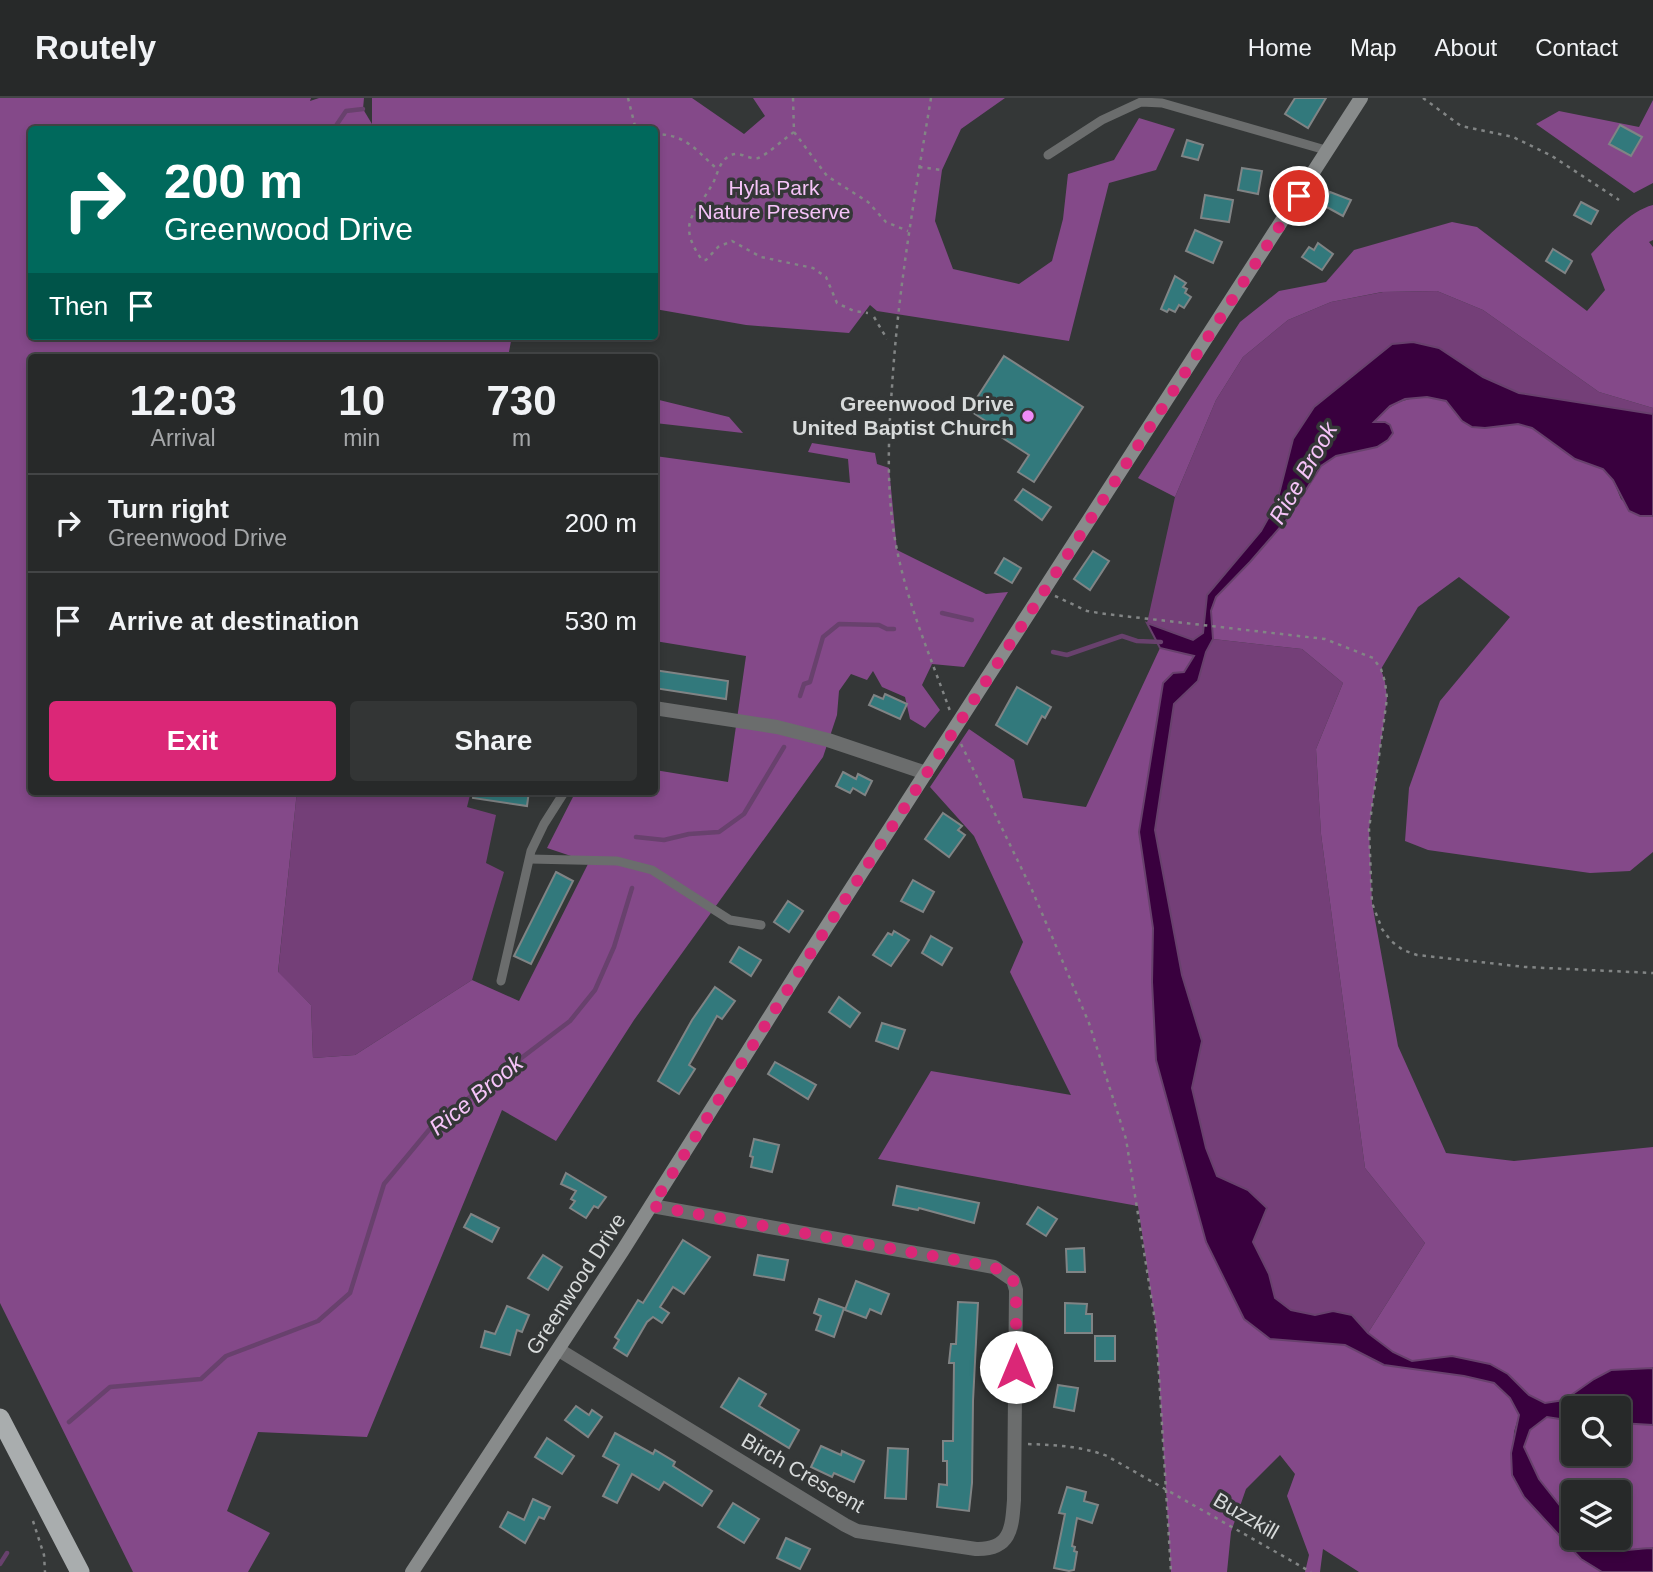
<!DOCTYPE html>
<style>
body{margin:0;font-family:Arial,sans-serif;background:#333535;color:#f1f3f6;height:100vh;display:flex;flex-direction:column;font-size:26px;white-space:nowrap}
*{box-sizing:border-box;margin:0}
p{font-size:23px;color:#a4a6a8}
.icon{flex:none;width:38px;height:38px;fill:none;stroke:currentColor;stroke-width:2;stroke-linecap:round;stroke-linejoin:round}
.map{position:relative;flex:1;overflow:hidden}
.details{position:absolute;left:28px;top:256px;width:630px;height:441px;display:flex;flex-direction:column;background:#272929;border-radius:7px;box-shadow:0 4px 10px #0003,0 0 0 2px #434546}
.details>*{flex:none}
.hud{position:absolute;left:28px;top:28px;width:630px;height:214px;border-radius:7px;box-shadow:0 4px 10px #0003,0 0 0 2px #434546;background:#00695c;color:#fff;overflow:hidden}
.fabs{position:absolute;left:1561px;top:1298px;display:grid;gap:14px}
.fabs a{display:grid;place-items:center;width:70px;height:70px;border-radius:7px;background:#272929;box-shadow:0 4px 10px #0003,0 0 0 2px #434546;font-size:35px}
.pin{position:absolute;display:grid;place-items:center;width:60px;height:60px;color:#fff;margin:-30px;border:4px solid #fff;border-radius:50%;box-shadow:0 2px 7px #0007}
.me{position:absolute;width:77px;margin:-38px;rotate:0deg;stroke-linejoin:round;filter:drop-shadow(0 0 5px #0008)}
.turn{display:flex;align-items:center;gap:24px;height:147px;padding:0 21px;font-size:32px}
.turn .icon{width:91px;height:91px;stroke-width:2.5}
.turn b{display:block;font-size:49px;line-height:60px}
.then{display:flex;align-items:center;height:66px;padding:0 21px;background:#0003;gap:14px;font-size:26px}
.eta{display:flex;justify-content:space-evenly;align-items:center;height:119px;text-align:center}
.eta b{font-size:42px;font-weight:600;line-height:49px}
.primary-button{display:flex;gap:14px;margin-top:auto;padding:14px 21px}
.primary-button a{flex:1;height:80px;border-radius:7px;background:#db2777;color:#fff;font-size:28px;font-weight:600;line-height:80px;text-align:center}
.primary-button a+a{background:#333535;color:#f1f3f6}
ul{padding:0;list-style:none}
li{display:flex;align-items:center;gap:21px;height:98px;padding:0 21px;border-top:2px solid #434546}
li div{flex:1}
li b{display:block;font-size:26px}
li em{font-style:normal}
header{display:flex;align-items:center;gap:42px;box-sizing:border-box;height:98px;padding:0 35px;background:#272929;border-bottom:2px solid #434546}
header strong{font-size:33px}
nav{display:flex;gap:38px;margin-inline-start:auto;font-size:24px}
.map>svg:first-child{display:block}
.green{fill:#743f78}
.forest{fill:#844989}
.water{fill:#39003e;stroke:#68416d;stroke-width:2}
.lines{fill:none;stroke-linecap:round;stroke-linejoin:round}
.stream{stroke:#68416d;stroke-width:4.5}
.building{fill:#32797c;stroke:#808485;stroke-width:2}
.path{stroke:#828585;stroke-width:2.5;stroke-dasharray:3.5 5;stroke-linecap:butt}
.service{stroke:#6b6d6d;stroke-width:9}
.minor{stroke:#6b6d6d;stroke-width:14}
.secondary{stroke:#888b8b;stroke-width:14}
.trunk{stroke:#a9adae;stroke-width:19}
.route{stroke:#db2777;stroke-width:12;stroke-dasharray:0 21.6}
.poi-dot{fill:#ef8bf7;stroke:#343737;stroke-width:2.5}
.labels{text-anchor:middle;stroke-width:7;stroke-linejoin:round;paint-order:stroke}
.park-label{font-size:21px;fill:#f5c3f8;stroke:#343737}
.poi-label{font-size:21px;font-weight:bold;fill:#d7dada;stroke:#343737;text-anchor:end}
.street-label{font-size:21px;fill:#d7dada;stroke:#343737}
.water-label{font-size:23px;font-style:italic;fill:#f6c4f9;stroke:#343737}
</style>
<header>
<strong>Routely</strong>
<nav><a>Home</a><a>Map</a><a>About</a><a>Contact</a></nav>
</header>
<div class="map">
<svg width="1653" height="1474" viewBox="0 0 1653 1474">
<rect width="100%" height="100%" fill="#343737"/>
<g class="green">
<path d="M 1437,193 L 1483,212 L 1599,294 L 1653,310 L 1653,318 L 1519,295 L 1483,279 L 1439,250 L 1293,341 L 1277,404 L 1261,433 L 1207,497 L 1203,535 L 1193,542 L 1147,525 L 1175,399 L 1216,302 L 1243,259 L 1288,222 L 1331,204 L 1383,194 Z"/>
<path d="M 1213,541 L 1302,551 L 1343,585 L 1316,651 L 1321,736 L 1365,1070 L 1425,1145 L 1368,1235 L 1352,1217 L 1333,1213 L 1315,1217 L 1291,1212 L 1275,1200 L 1269,1176 L 1253,1144 L 1248,1092 L 1217,1078 L 1206,1050 L 1192,990 L 1202,943 L 1182,877 L 1155,732 L 1174,606 L 1198,583 L 1206,554 Z"/>
<path d="M 297,693 L 471,693 L 467,709 L 496,717 L 486,765 L 504,774 L 472,882 L 355,957 L 313,960 L 311,907 L 278,875 Z"/>
</g>
<g class="forest">
<path d="M 0,0 L 311,0 L 310,3 L 319,0 L 364,0 L 363,11 L 372,26 L 372,0 L 692,0 L 744,36 L 765,18 L 753,0 L 1005,0 L 961,31 L 942,72 L 935,123 L 953,171 L 1019,186 L 1052,163 L 1063,121 L 1068,76 L 1114,62 L 1139,20 L 1175,31 L 1156,72 L 1109,85 L 1069,243 L 877,213 L 870,207 L 849,235 L 746,227 L 655,211 L 654,32 L 32,32 L 32,238 L 512,238 L 508,259 L 32,259 L 32,693 L 297,693 L 278,874 L 311,907 L 313,960 L 355,957 L 472,882 L 519,903 L 589,764 L 547,750 L 576,693 L 654,693 L 655,672 L 728,684 L 746,558 L 655,543 L 655,358 L 850,385 L 848,361 L 808,354 L 812,345 L 875,355 L 877,366 L 889,370 L 897,452 L 986,496 L 1008,494 L 964,569 L 932,566 L 922,587 L 940,612 L 925,630 L 910,621 L 905,599 L 882,589 L 873,573 L 867,582 L 851,576 L 839,593 L 837,617 L 823,659 L 634,922 L 556,1043 L 502,1012 L 367,1339 L 258,1334 L 227,1413 L 270,1435 L 248,1474 L 133,1474 L 0,1205 Z"/>
<path d="M 1653,2 L 1653,85 L 1634,95 L 1536,26 L 1559,13 L 1639,29 Z"/>
<path d="M 1653,107 L 1653,142 L 1649,144 L 1653,149 L 1653,310 L 1599,294 L 1483,212 L 1437,193 L 1382,194 L 1331,204 L 1288,222 L 1243,259 L 1216,302 L 1175,399 L 1138,380 L 1240,224 L 1279,193 L 1326,184 L 1354,152 L 1452,124 L 1477,129 L 1587,213 L 1605,192 L 1591,156 C 1608,139 1629,113 1653,107 Z"/>
<path d="M 1427,299 L 1446,303 L 1462,323 L 1485,330 L 1518,326 L 1532,330 L 1575,361 L 1603,371 L 1613,382 L 1621,401 L 1640,418 L 1653,418 L 1653,754 L 1630,773 L 1590,775 L 1428,752 L 1405,743 L 1409,690 L 1440,603 L 1510,519 L 1459,479 L 1418,509 L 1381,571 L 1385,584 L 1387,600 L 1369,731 L 1372,805 L 1398,948 L 1446,1055 L 1514,1063 L 1653,1049 L 1653,1270 L 1611,1272 L 1564,1303 L 1545,1305 L 1529,1297 L 1508,1276 L 1452,1258 L 1412,1263 L 1393,1254 L 1368,1235 L 1425,1145 L 1365,1070 L 1321,736 L 1316,651 L 1343,585 L 1302,551 L 1213,541 L 1211,513 L 1216,499 L 1250,464 L 1289,419 L 1321,367 L 1336,358 L 1376,349 L 1373,325 C 1392,305 1400,301 1427,299 Z"/>
<path d="M 655,301 L 729,319 L 743,335 L 655,325 Z"/>
<path d="M 1160,550 L 1194,558 L 1184,574 L 1173,575 L 1139,734 L 1153,830 L 1152,884 L 1156,962 L 1206,1144 L 1244,1221 L 1315,1244 L 1345,1247 L 1384,1267 L 1464,1278 L 1494,1285 L 1510,1300 L 1519,1317 L 1514,1334 L 1512,1377 L 1523,1398 L 1581,1461 L 1602,1474 L 1359,1474 L 1323,1451 L 1320,1474 L 1305,1474 L 1309,1457 L 1287,1398 L 1295,1376 L 1280,1357 L 1246,1391 L 1231,1434 L 1227,1474 L 1171,1474 L 1156,1229 L 1138,1108 L 878,1061 L 931,973 L 1071,997 L 1010,874 L 1023,844 L 974,738 L 930,689 L 969,631 L 1014,662 L 1023,700 L 1086,709 Z"/>
<path d="M 1547,1319 L 1573,1323 L 1573,1356 L 1619,1356 L 1619,1325 L 1653,1327 L 1653,1450 C 1630,1451 1608,1455 1589,1440 L 1619,1440 L 1619,1395 L 1573,1395 L 1573,1424 L 1539,1381 L 1524,1349 L 1530,1332 Z"/>
</g>
<path class="water" d="M 1413,244 L 1439,250 L 1483,279 L 1519,295 L 1653,316 L 1653,418 L 1640,418 L 1629,413 L 1613,382 L 1603,371 L 1575,361 L 1532,330 L 1518,326 L 1485,330 L 1472,329 L 1462,323 L 1446,303 L 1427,299 L 1405,301 L 1390,308 L 1374,324 L 1385,324 L 1390,327 L 1393,335 L 1388,342 L 1377,349 L 1336,358 L 1321,368 L 1289,419 L 1250,464 L 1216,499 L 1211,513 L 1213,541 L 1206,554 L 1198,583 L 1174,606 L 1155,732 L 1182,877 L 1202,943 L 1192,990 L 1206,1050 L 1217,1078 L 1248,1092 L 1267,1110 L 1253,1144 L 1269,1176 L 1275,1200 L 1291,1212 L 1315,1217 L 1333,1213 L 1352,1217 L 1368,1235 L 1393,1254 L 1412,1263 L 1452,1258 L 1490,1266 L 1508,1276 L 1529,1297 L 1545,1305 L 1564,1302 L 1594,1281 L 1611,1272 L 1653,1270 L 1653,1327 L 1619,1325 L 1619,1311 L 1573,1311 L 1573,1323 L 1547,1319 L 1530,1332 L 1524,1349 L 1539,1381 L 1573,1424 L 1573,1440 C 1592,1440 1595,1447 1612,1451 C 1624,1454 1640,1450 1653,1450 L 1653,1474 L 1602,1474 L 1581,1461 L 1524,1399 L 1512,1377 L 1511,1355 L 1519,1317 L 1510,1300 L 1494,1285 L 1464,1278 L 1384,1267 L 1345,1247 L 1270,1241 L 1244,1221 L 1206,1144 L 1156,962 L 1152,884 L 1153,830 L 1139,734 L 1163,585 L 1173,575 L 1184,574 L 1194,558 L 1160,550 L 1147,525 L 1193,542 L 1203,535 L 1207,497 L 1261,433 L 1277,404 L 1293,341 L 1314,309 L 1392,246 Z"/>
<g class="lines">
<g class="stream">
<path d="M 333,32 L 346,13 L 363,11"/>
<path d="M 942,515 L 972,522"/>
<path d="M 1053,554 L 1067,557 L 1122,538 L 1137,543 L 1161,544"/>
<path d="M 800,598 L 804,586 L 810,584 L 823,539 L 839,526 L 879,527 L 887,531 L 894,531"/>
<path d="M 636,739 L 664,742 L 689,736 L 719,734 L 744,716 L 784,649"/>
<path d="M 69,1324 L 110,1289 L 201,1281 L 226,1258 L 318,1223 L 350,1195 L 384,1086 L 433,1027 L 570,923 L 595,892 L 614,849 L 632,790"/>
<path d="M 0,1466 L 7,1455"/>
</g>
</g>
<g class="building">
<path d="M 1295,0 L 1326,0 L 1308,30 L 1285,16 Z"/>
<path d="M 1620,27 L 1642,39 L 1631,58 L 1609,46 Z"/>
<path d="M 1187,42 L 1203,47 L 1198,62 L 1182,58 Z"/>
<path d="M 1242,70 L 1262,73 L 1258,96 L 1238,92 Z"/>
<path d="M 1330,94 L 1351,102 L 1343,118 L 1323,107 Z"/>
<path d="M 1205,97 L 1233,102 L 1229,124 L 1201,120 Z"/>
<path d="M 1581,104 L 1598,113 L 1591,126 L 1574,117 Z"/>
<path d="M 1195,132 L 1222,144 L 1213,165 L 1186,153 Z"/>
<path d="M 1318,145 L 1333,156 L 1322,172 L 1302,159 L 1309,149 L 1314,152 Z"/>
<path d="M 1553,151 L 1572,163 L 1565,175 L 1546,163 Z"/>
<path d="M 1175,178 L 1186,185 L 1183,189 L 1187,191 L 1185,195 L 1191,199 L 1184,210 L 1179,207 L 1175,214 L 1169,211 L 1167,214 L 1161,211 Z"/>
<path d="M 1004,258 L 1083,309 L 1034,384 L 1018,374 L 1029,357 L 984,328 L 987,324 L 969,312 Z"/>
<path d="M 1023,391 L 1051,409 L 1042,422 L 1015,402 Z"/>
<path d="M 1093,453 L 1109,463 L 1090,492 L 1074,481 Z"/>
<path d="M 1004,460 L 1021,470 L 1012,485 L 995,475 Z"/>
<path d="M 654,572 L 728,583 L 726,601 L 654,590 Z"/>
<path d="M 1017,589 L 1051,609 L 1045,620 L 1042,618 L 1027,646 L 996,627 Z"/>
<path d="M 885,596 L 907,606 L 900,621 L 869,607 L 874,597 L 883,601 Z"/>
<path d="M 843,674 L 856,681 L 858,676 L 872,683 L 865,697 L 853,690 L 850,695 L 836,688 Z"/>
<path d="M 474,693 L 529,693 L 527,708 L 473,700 Z"/>
<path d="M 943,715 L 962,728 L 958,732 L 965,737 L 949,759 L 925,741 Z"/>
<path d="M 556,774 L 573,783 L 531,866 L 514,858 Z"/>
<path d="M 913,782 L 934,794 L 923,814 L 901,803 Z"/>
<path d="M 788,803 L 803,813 L 789,834 L 774,824 Z"/>
<path d="M 894,833 L 909,842 L 891,868 L 873,857 L 888,835 L 892,837 Z"/>
<path d="M 931,838 L 952,850 L 942,867 L 922,855 Z"/>
<path d="M 739,849 L 761,862 L 751,878 L 730,864 Z"/>
<path d="M 715,889 L 735,903 L 722,921 L 717,918 L 689,967 L 695,971 L 679,996 L 658,983 L 692,922 Z"/>
<path d="M 839,899 L 860,915 L 850,929 L 829,914 Z"/>
<path d="M 882,925 L 905,932 L 898,951 L 876,943 Z"/>
<path d="M 775,964 L 816,987 L 808,1001 L 768,976 Z"/>
<path d="M 754,1041 L 779,1047 L 772,1074 L 751,1069 L 753,1059 L 750,1058 Z"/>
<path d="M 566,1075 L 606,1099 L 598,1110 L 594,1108 L 586,1120 L 570,1110 L 575,1103 L 571,1101 L 576,1093 L 561,1086 Z"/>
<path d="M 897,1088 L 979,1105 L 974,1125 L 919,1110 L 918,1112 L 893,1107 Z"/>
<path d="M 1038,1109 L 1057,1121 L 1046,1138 L 1027,1126 Z"/>
<path d="M 471,1116 L 499,1130 L 492,1144 L 464,1129 Z"/>
<path d="M 683,1142 L 710,1159 L 684,1196 L 673,1189 L 660,1209 L 669,1215 L 662,1225 L 653,1219 L 647,1224 L 627,1258 L 614,1250 L 619,1242 L 615,1239 L 638,1202 L 643,1205 Z"/>
<path d="M 1084,1150 L 1085,1174 L 1067,1174 L 1066,1151 Z"/>
<path d="M 543,1157 L 562,1169 L 548,1192 L 528,1180 Z"/>
<path d="M 758,1157 L 788,1162 L 784,1182 L 754,1177 Z"/>
<path d="M 856,1183 L 889,1196 L 881,1216 L 870,1211 L 866,1220 L 845,1212 Z"/>
<path d="M 819,1201 L 844,1210 L 834,1239 L 816,1232 L 821,1218 L 814,1215 Z"/>
<path d="M 958,1204 L 978,1205 L 973,1303 L 972,1385 L 969,1413 L 937,1409 L 939,1386 L 947,1387 L 947,1363 L 943,1363 L 943,1343 L 953,1343 L 954,1265 L 949,1265 L 951,1246 L 956,1246 Z"/>
<path d="M 1065,1205 L 1087,1206 L 1086,1216 L 1092,1216 L 1092,1235 L 1065,1235 Z"/>
<path d="M 507,1208 L 529,1217 L 522,1234 L 517,1232 L 510,1257 L 481,1249 L 485,1233 L 495,1236 Z"/>
<rect x="1095" y="1238" width="20" height="25"/>
<path d="M 739,1280 L 766,1296 L 759,1308 L 799,1332 L 789,1350 L 721,1309 Z"/>
<path d="M 1058,1287 L 1078,1290 L 1074,1313 L 1054,1309 Z"/>
<path d="M 576,1308 L 589,1317 L 592,1312 L 602,1319 L 588,1339 L 565,1322 Z"/>
<path d="M 615,1335 L 653,1356 L 655,1352 L 675,1364 L 673,1368 L 712,1393 L 702,1408 L 664,1384 L 659,1392 L 632,1376 L 617,1405 L 603,1398 L 619,1367 L 603,1358 Z"/>
<path d="M 547,1340 L 574,1358 L 562,1376 L 535,1359 Z"/>
<path d="M 821,1348 L 841,1357 L 842,1353 L 864,1363 L 854,1384 L 834,1375 L 832,1379 L 811,1369 Z"/>
<path d="M 888,1350 L 908,1351 L 906,1401 L 885,1400 Z"/>
<path d="M 1067,1389 L 1086,1394 L 1084,1403 L 1098,1407 L 1092,1425 L 1077,1420 L 1072,1448 L 1075,1449 L 1074,1453 L 1077,1454 L 1074,1472 L 1069,1473 L 1054,1470 L 1065,1416 L 1059,1415 Z"/>
<path d="M 533,1401 L 550,1409 L 544,1421 L 539,1419 L 525,1445 L 500,1429 L 508,1414 L 524,1422 Z"/>
<path d="M 733,1405 L 759,1421 L 744,1445 L 718,1429 Z"/>
<path d="M 786,1440 L 810,1451 L 800,1471 L 777,1460 Z"/>
</g>
<g class="lines">
<g class="path">
<path d="M 628,0 L 636,32"/>
<path d="M 793,0 L 794,34 C 785,40 767,57 758,60 C 748,62 741,53 731,57 C 720,62 718,74 714,83 C 698,115 674,122 702,162 L 706,162 L 718,149 L 732,143 L 761,159 L 813,170 L 826,179 L 837,205 L 854,213 L 868,215"/>
<path d="M 931,0 C 915,96 898,191 892,289 C 888,343 886,399 897,452 C 908,507 931,560 950,613"/>
<path d="M 1423,0 L 1461,28 L 1513,39 L 1552,58 L 1619,102"/>
<path d="M 794,34 L 827,78 L 868,104 L 886,124 L 908,133"/>
<path d="M 654,36 C 685,36 695,51 716,70"/>
<path d="M 919,69 L 942,72"/>
<path d="M 874,219 L 887,241"/>
<path d="M 1055,498 L 1087,513 L 1106,516 L 1325,541 L 1373,560 L 1381,571 L 1385,584 L 1387,600 L 1369,731 L 1372,805 L 1382,831 L 1391,843 L 1403,852 L 1417,857 L 1525,869 L 1653,875"/>
<path d="M 961,646 L 1032,792 L 1089,925 L 1126,1041 L 1156,1229 L 1171,1474"/>
<path d="M 1028,1346 C 1056,1347 1081,1348 1107,1358 L 1311,1474"/>
<path d="M 33,1423 L 44,1457 L 45,1474"/>
</g>
<g class="service">
<path d="M 1048,57 L 1102,22 L 1141,4 L 1162,5 L 1329,53"/>
<path d="M 530,761 L 617,763 L 652,772 L 730,822 L 761,827"/>
<path d="M 501,883 L 531,753 L 544,726 L 565,693"/>
</g>
<g class="minor">
<path d="M 654,610 L 777,629 L 828,642 L 926,675"/>
<path d="M 559,1252 L 845,1427 L 857,1433 L 976,1451 C 1011,1452 1012,1430 1014,1402 L 1016,1192 L 1013,1182 L 994,1169 L 652,1108"/>
</g>
<path class="secondary" d="M 412,1474 L 623,1152 L 809,856 L 1361,0"/>
<path class="trunk" d="M 0,1320 L 80,1474"/>
</g>
<g class="lines">
<path class="route" d="M 1016,1269 L 1016,1192 L 1013,1182 L 994,1169 L 652,1108 L 810,856 L 1299,98"/>
</g>
<circle class="poi-dot" cx="1028" cy="318" r="7"/>
<g class="labels">
<g class="park-label">
<text x="774" y="97">Hyla Park<tspan x="774" dy="24">Nature Preserve</tspan></text>
</g>
<g class="poi-label">
<text x="1014" y="313">Greenwood Drive<tspan x="1014" dy="24">United Baptist Church</tspan></text>
</g>
<g class="street-label">
<text transform="translate(576 1186) rotate(-57)" y="7">Greenwood Drive</text>
<text transform="translate(803 1375) rotate(30)" y="7">Birch Crescent</text>
<text transform="translate(1246 1418) rotate(30)" y="7">Buzzkill</text>
</g>
<g class="water-label">
<text transform="translate(1303 375) rotate(-60)" y="8">Rice Brook</text>
<text transform="translate(476 997) rotate(-39)" y="8">Rice Brook</text>
</g>
</g>
</svg>
<div class="fabs">
<a><svg class="icon" aria-label="search" viewBox="0 0 24 24"><circle cx="10" cy="10" r="6"/><path d="M15 15l6 6"/></svg></a>
<a><svg class="icon" aria-label="layers" viewBox="0 0 24 24"><path d="M12 4l9 5-9 5-9-5zM3 14l9 5 9-5"/></svg></a>
</div>
<div class="pin" style="left:1299px;top:98px;background:#d93025"><svg class="icon" aria-label="arrive" viewBox="0 0 24 24"><path d="M6 21V4h12l-3 4 3 4H6"/></svg></div>
<svg class="me" style="left:1016px;top:1269px" viewBox="-20 -20 40 40"><circle r="19" fill="#fff"/><path d="M0-13L10 11 0 6-10 11z" fill="#db2777"/></svg>
<div class="hud">
<div class="turn"><svg class="icon" aria-label="right" viewBox="0 0 24 24"><path d="M7 20v-9h11M14 6l5 5-5 5"/></svg><div><b>200 m</b>Greenwood Drive</div></div>
<div class="then">Then<svg class="icon" aria-label="arrive" viewBox="0 0 24 24"><path d="M6 21V4h12l-3 4 3 4H6"/></svg></div>
</div>
<section class="details">
<div class="eta">
<div><b>12:03</b><p>Arrival</p></div>
<div><b>10</b><p>min</p></div>
<div><b>730</b><p>m</p></div>
</div>
<ul>
<li><svg class="icon" aria-label="right" viewBox="0 0 24 24"><path d="M7 20v-9h11M14 6l5 5-5 5"/></svg><div><b>Turn right</b><p>Greenwood Drive</p></div><em>200 m</em></li>
<li><svg class="icon" aria-label="arrive" viewBox="0 0 24 24"><path d="M6 21V4h12l-3 4 3 4H6"/></svg><div><b>Arrive at destination</b></div><em>530 m</em></li>
</ul>
<div class="primary-button"><a>Exit</a><a>Share</a></div>
</section>
</div>
